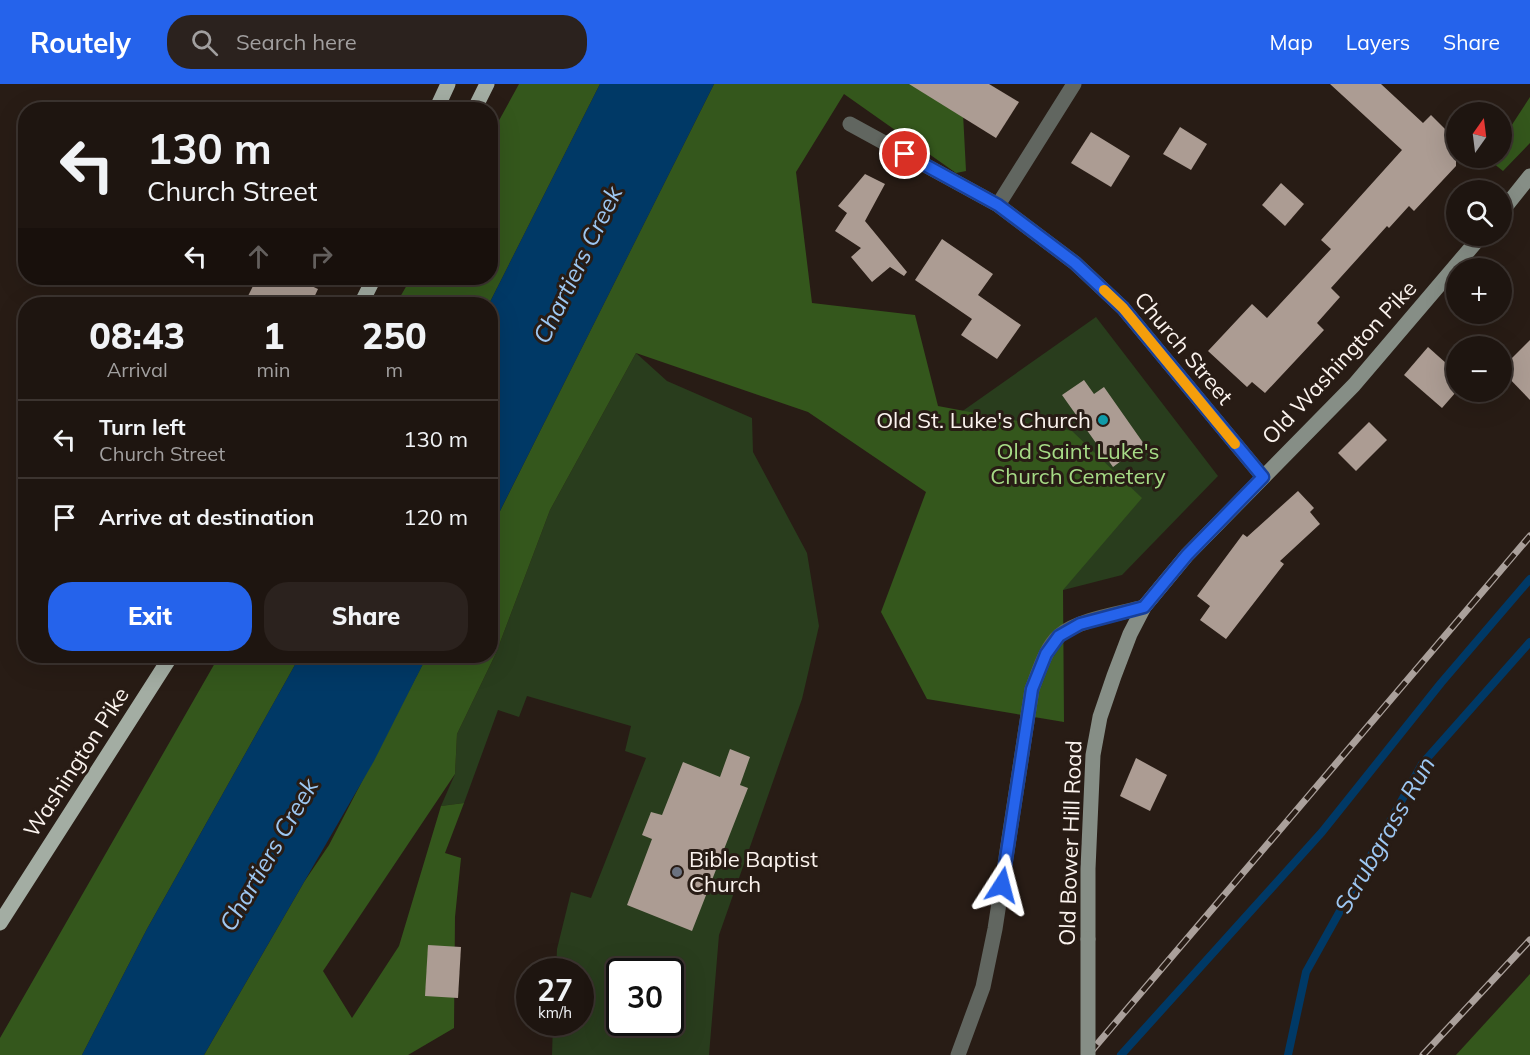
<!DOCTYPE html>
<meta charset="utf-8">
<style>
body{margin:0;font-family:Mulish,sans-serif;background:#2b221e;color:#f1f3f6;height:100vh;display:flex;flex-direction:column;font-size:22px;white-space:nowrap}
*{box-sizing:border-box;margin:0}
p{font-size:20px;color:#a19f9f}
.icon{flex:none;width:33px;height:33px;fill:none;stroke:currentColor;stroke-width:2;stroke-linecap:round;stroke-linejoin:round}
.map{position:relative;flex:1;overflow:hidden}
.details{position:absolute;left:18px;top:213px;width:480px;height:366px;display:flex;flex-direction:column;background:#1e1510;border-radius:24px;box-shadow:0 6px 24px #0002,0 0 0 2px #3c3430}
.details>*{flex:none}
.hud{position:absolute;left:18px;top:18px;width:480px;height:183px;border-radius:24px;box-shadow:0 6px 24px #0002,0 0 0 2px #3c3430;background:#1e1510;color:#f1f3f6;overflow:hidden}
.needle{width:39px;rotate:14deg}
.tools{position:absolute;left:1446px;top:18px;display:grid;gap:12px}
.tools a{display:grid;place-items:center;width:66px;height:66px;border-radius:50%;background:#1e1510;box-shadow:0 6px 24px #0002,0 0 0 2px #3c3430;font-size:30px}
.speed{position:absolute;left:516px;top:874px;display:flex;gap:12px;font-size:30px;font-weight:700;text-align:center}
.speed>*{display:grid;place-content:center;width:78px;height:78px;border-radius:50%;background:#1e1510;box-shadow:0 6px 24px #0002,0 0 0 2px #3c3430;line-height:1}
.speed small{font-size:15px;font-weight:400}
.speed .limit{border:3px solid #111;border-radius:9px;background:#fff;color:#111}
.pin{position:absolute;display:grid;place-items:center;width:51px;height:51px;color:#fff;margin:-26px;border:3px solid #fff;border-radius:50%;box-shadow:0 2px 6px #0007}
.me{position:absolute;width:66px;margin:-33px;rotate:9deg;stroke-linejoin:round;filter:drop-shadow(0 0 4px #0008)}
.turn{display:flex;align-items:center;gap:21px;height:126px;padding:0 30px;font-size:27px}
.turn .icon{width:78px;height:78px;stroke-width:2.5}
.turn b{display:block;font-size:42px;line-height:51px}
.lanes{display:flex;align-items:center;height:57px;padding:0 30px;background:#0003;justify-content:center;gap:30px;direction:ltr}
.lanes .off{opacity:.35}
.eta{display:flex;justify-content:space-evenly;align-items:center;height:102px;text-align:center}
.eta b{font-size:36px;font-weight:800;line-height:42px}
.primary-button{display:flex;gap:12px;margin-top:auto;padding:12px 30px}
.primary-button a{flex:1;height:69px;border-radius:24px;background:#2563eb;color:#fff;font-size:24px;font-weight:800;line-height:69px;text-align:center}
.primary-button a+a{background:#2b221e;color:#f1f3f6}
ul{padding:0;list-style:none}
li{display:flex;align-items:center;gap:18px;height:78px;padding:0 30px;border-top:2px solid #3c3430}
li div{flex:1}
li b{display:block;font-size:22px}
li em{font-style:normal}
header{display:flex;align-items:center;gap:36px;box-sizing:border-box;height:84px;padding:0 30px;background:#2563eb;color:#fff}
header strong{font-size:28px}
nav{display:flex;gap:33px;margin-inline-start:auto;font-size:21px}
.search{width:420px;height:54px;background:#2b221e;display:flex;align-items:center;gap:15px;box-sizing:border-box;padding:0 21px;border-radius:24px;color:#a19f9f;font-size:22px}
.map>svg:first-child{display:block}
.green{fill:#293d1d;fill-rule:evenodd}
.forest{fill:#34571c}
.water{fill:#003966}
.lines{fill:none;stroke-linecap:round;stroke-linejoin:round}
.stream{stroke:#003966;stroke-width:8}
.building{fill:#ac9c93}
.street{stroke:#616660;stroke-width:15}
.secondary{stroke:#868e86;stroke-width:15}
.primary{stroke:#a3ada3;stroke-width:15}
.rail-casing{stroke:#aaa09b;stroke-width:7}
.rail{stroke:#281c15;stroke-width:4.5;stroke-dasharray:14;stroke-linecap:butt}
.secondary-bridge{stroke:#868e86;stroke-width:15}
.route-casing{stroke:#184099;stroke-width:15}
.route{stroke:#2563eb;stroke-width:10}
.slow{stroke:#f59e0b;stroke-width:10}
.culture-dot{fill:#0f9aa8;stroke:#281c15;stroke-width:2}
.worship-dot{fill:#6b7280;stroke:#281c15;stroke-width:2}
.labels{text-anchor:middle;stroke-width:6;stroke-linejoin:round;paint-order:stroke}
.street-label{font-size:22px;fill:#fbf3ee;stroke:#281c15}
.poi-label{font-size:22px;fill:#fbf3ee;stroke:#281c15;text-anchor:end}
.park-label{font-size:22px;fill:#a6db86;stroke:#281c15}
.water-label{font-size:24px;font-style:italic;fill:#9dc7f2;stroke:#281c15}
</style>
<header>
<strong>Routely</strong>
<div class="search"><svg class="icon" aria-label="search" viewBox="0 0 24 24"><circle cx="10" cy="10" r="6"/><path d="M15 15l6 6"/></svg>Search here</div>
<nav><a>Map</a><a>Layers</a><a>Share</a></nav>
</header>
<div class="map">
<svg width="1530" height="971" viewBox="0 0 1530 971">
<rect width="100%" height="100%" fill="#281c15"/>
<g class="green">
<path d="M 1096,233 L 1218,392 L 1122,491 L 1036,513 L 937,345 Z"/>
<path d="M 636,269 L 667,297 L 752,334 L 753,368 L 807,469 L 819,542 L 802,615 L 719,851 L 709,971 L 552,971 L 553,939 L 580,939 L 580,888 L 556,888 L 557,865 L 571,808 L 591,814 L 646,674 L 625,667 L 631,642 L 527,612 L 519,633 L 498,626 L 464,719 L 441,722 L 455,690 L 457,650 L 496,569 L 550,426 ZM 620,888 L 670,888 L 670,939 L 620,939 Z"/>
</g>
<g class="forest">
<path d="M 519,0 L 600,0 L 489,220 L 396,220 L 411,194 L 490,194 L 491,51 Z"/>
<path d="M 714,0 L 956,0 L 962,10 L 966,87 L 956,89 L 844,10 L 796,88 L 812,219 L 915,231 L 938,322 L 1072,347 L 1142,414 L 1063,506 L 1064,638 L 927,615 L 881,528 L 926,408 L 808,328 L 636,269 L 550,426 L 496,569 L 457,650 L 455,690 L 323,887 L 352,934 L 399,862 L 441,722 L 464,719 L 445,769 L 461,774 L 455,833 L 454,944 L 408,971 L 204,971 L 304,798 L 329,761 L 427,572 L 490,572 L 491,445 Z"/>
<path d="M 1530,13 L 1530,59 L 1503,87 L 1488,75 L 1490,74 L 1502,74 L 1502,56 Z"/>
<path d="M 219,572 L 300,572 L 147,845 L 82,971 L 0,971 L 0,954 Z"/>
<path d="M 1530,890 L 1530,971 L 1456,971 Z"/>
</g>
<g class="water">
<path d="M 600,0 L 714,0 L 491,445 L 489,220 Z"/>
<path d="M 300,572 L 427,572 L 374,677 L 204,971 L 82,971 L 147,845 Z"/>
</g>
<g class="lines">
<g class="stream">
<path d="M 1121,971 L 1322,748 L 1441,599 L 1530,495"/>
<path d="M 1288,971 L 1306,888 L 1422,680 L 1530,558"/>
</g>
</g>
<g class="building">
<path d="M 909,0 L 989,0 L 1019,18 L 996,54 Z"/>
<path d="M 1330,0 L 1381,0 L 1423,39 L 1431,31 L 1456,56 L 1456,82 L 1414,127 L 1409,122 L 1389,144 L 1387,142 L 1331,204 L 1340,213 L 1317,239 L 1324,246 L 1265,309 L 1252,298 L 1247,303 L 1208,267 L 1252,220 L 1267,234 L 1331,165 L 1321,156 L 1402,66 Z"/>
<path d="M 1180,43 L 1207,60 L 1191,86 L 1163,70 Z"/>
<path d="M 1091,48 L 1130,72 L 1111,103 L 1071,79 Z"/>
<path d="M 865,90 L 885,100 L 865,137 L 907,188 L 904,192 L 890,183 L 872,198 L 851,173 L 861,164 L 835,147 L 847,129 L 838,122 Z"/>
<path d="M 1281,99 L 1304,120 L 1285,142 L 1262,121 Z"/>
<path d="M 942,155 L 993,190 L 978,211 L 1021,241 L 997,275 L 961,251 L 972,235 L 915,196 Z"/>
<path d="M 257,194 L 294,194 L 318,205 L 311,220 L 244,220 Z"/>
<path d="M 1530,256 L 1530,316 L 1502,287 L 1502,284 Z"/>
<path d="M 1428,263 L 1456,288 L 1456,308 L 1442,324 L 1404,291 Z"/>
<path d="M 1084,296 L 1094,310 L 1104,303 L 1144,360 L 1113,383 L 1062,311 Z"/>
<path d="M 1369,338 L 1387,356 L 1356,387 L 1338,369 Z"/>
<path d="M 1298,407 L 1314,424 L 1310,428 L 1320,440 L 1280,477 L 1284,480 L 1226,555 L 1200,536 L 1210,522 L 1197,512 L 1243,450 L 1247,453 Z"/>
<path d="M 730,665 L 750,673 L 740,701 L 748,704 L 692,847 L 627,821 L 652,755 L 642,751 L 651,728 L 662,731 L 683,678 L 720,693 Z"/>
<path d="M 1136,674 L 1167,691 L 1150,727 L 1120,712 Z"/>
<path d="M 428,861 L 461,863 L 458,914 L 425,912 Z"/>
</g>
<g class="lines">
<g class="street">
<path d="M 850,40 L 998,121 L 1075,179 L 1123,224 L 1263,393"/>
<path d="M 998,121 L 1074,0"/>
<path d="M 958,971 L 983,903 L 995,845 L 1032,605 C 1039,588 1045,564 1060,551 C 1080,535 1119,530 1144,523"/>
</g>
<g class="secondary">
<path d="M 1502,127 L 1530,92"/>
<path d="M 1088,855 L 1088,785 L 1093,671 L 1100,633 L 1114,592 L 1130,550 L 1144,523 L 1187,471 L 1354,301 L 1481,152"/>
</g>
<g class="primary">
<path d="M 436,26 L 448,0"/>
<path d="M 474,26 L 487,0"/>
<path d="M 361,220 L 374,194"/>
<path d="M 0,839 L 171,572"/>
</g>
<defs>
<g id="rail">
<path d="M 1088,971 L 1530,452"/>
<path d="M 1423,971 L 1530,856"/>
</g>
</defs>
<use href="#rail" class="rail-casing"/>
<use href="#rail" class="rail"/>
<path class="secondary-bridge" d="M 1088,855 L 1088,971"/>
</g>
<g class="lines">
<defs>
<path id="route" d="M 905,70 L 998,121 L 1075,179 L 1123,224 L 1263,393 L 1187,471 L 1144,523 L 1080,540 L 1059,552 L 1046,570 L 1032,605 L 1002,801"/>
</defs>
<use href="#route" class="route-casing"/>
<use href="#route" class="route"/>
<path class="slow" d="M 1104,206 L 1123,224 L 1235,360"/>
</g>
<circle class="culture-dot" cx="1103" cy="336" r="6"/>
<circle class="worship-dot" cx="677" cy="788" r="6"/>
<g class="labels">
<g class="street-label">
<text transform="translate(1184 264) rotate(50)" y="8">Church Street</text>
<text transform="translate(1339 278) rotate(-47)" y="8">Old Washington Pike</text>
<text transform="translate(76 678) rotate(-57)" y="8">Washington Pike</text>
<text transform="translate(1070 759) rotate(-88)" y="8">Old Bower Hill Road</text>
</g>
<g class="poi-label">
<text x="1091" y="344">Old St. Luke's Church</text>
<text x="689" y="783" text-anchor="start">Bible Baptist<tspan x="689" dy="25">Church</tspan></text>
</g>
<g class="park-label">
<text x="1078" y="375">Old Saint Luke's<tspan x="1078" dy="25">Church Cemetery</tspan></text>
</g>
<g class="water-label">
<text transform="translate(578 181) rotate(-64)" y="8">Chartiers Creek</text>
<text transform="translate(1385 751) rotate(-60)" y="8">Scrubgrass Run</text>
<text transform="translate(269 771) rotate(-60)" y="8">Chartiers Creek</text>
</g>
</g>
</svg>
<div class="tools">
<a><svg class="needle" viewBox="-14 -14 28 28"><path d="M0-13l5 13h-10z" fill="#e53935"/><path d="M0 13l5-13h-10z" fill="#a19f9f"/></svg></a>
<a><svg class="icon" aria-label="search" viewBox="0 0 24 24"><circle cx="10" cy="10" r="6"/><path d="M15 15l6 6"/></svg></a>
<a>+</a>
<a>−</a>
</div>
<div class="speed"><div>27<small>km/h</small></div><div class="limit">30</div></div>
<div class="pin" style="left:905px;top:70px;background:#d93025"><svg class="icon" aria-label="arrive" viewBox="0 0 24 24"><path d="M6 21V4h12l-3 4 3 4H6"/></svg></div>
<svg class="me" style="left:1002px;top:801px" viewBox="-20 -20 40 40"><path d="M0-17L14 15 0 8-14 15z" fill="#2563eb" stroke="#fff" stroke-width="4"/></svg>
<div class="hud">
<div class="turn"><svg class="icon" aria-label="left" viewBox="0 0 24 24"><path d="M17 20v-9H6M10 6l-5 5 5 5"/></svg><div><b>130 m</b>Church Street</div></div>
<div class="lanes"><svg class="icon" aria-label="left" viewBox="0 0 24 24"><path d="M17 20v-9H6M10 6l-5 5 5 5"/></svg><svg class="icon off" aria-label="ahead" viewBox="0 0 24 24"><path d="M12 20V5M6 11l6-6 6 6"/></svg><svg class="icon off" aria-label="right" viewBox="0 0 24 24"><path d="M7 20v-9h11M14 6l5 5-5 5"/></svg></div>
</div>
<section class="details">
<div class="eta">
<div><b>08:43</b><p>Arrival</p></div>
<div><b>1</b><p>min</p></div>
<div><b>250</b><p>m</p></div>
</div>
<ul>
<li><svg class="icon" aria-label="left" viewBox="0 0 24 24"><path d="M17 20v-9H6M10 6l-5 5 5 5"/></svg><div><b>Turn left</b><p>Church Street</p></div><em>130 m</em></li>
<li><svg class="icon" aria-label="arrive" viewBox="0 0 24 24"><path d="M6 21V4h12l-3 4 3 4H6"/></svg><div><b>Arrive at destination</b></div><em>120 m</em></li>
</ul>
<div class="primary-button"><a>Exit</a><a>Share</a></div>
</section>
</div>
